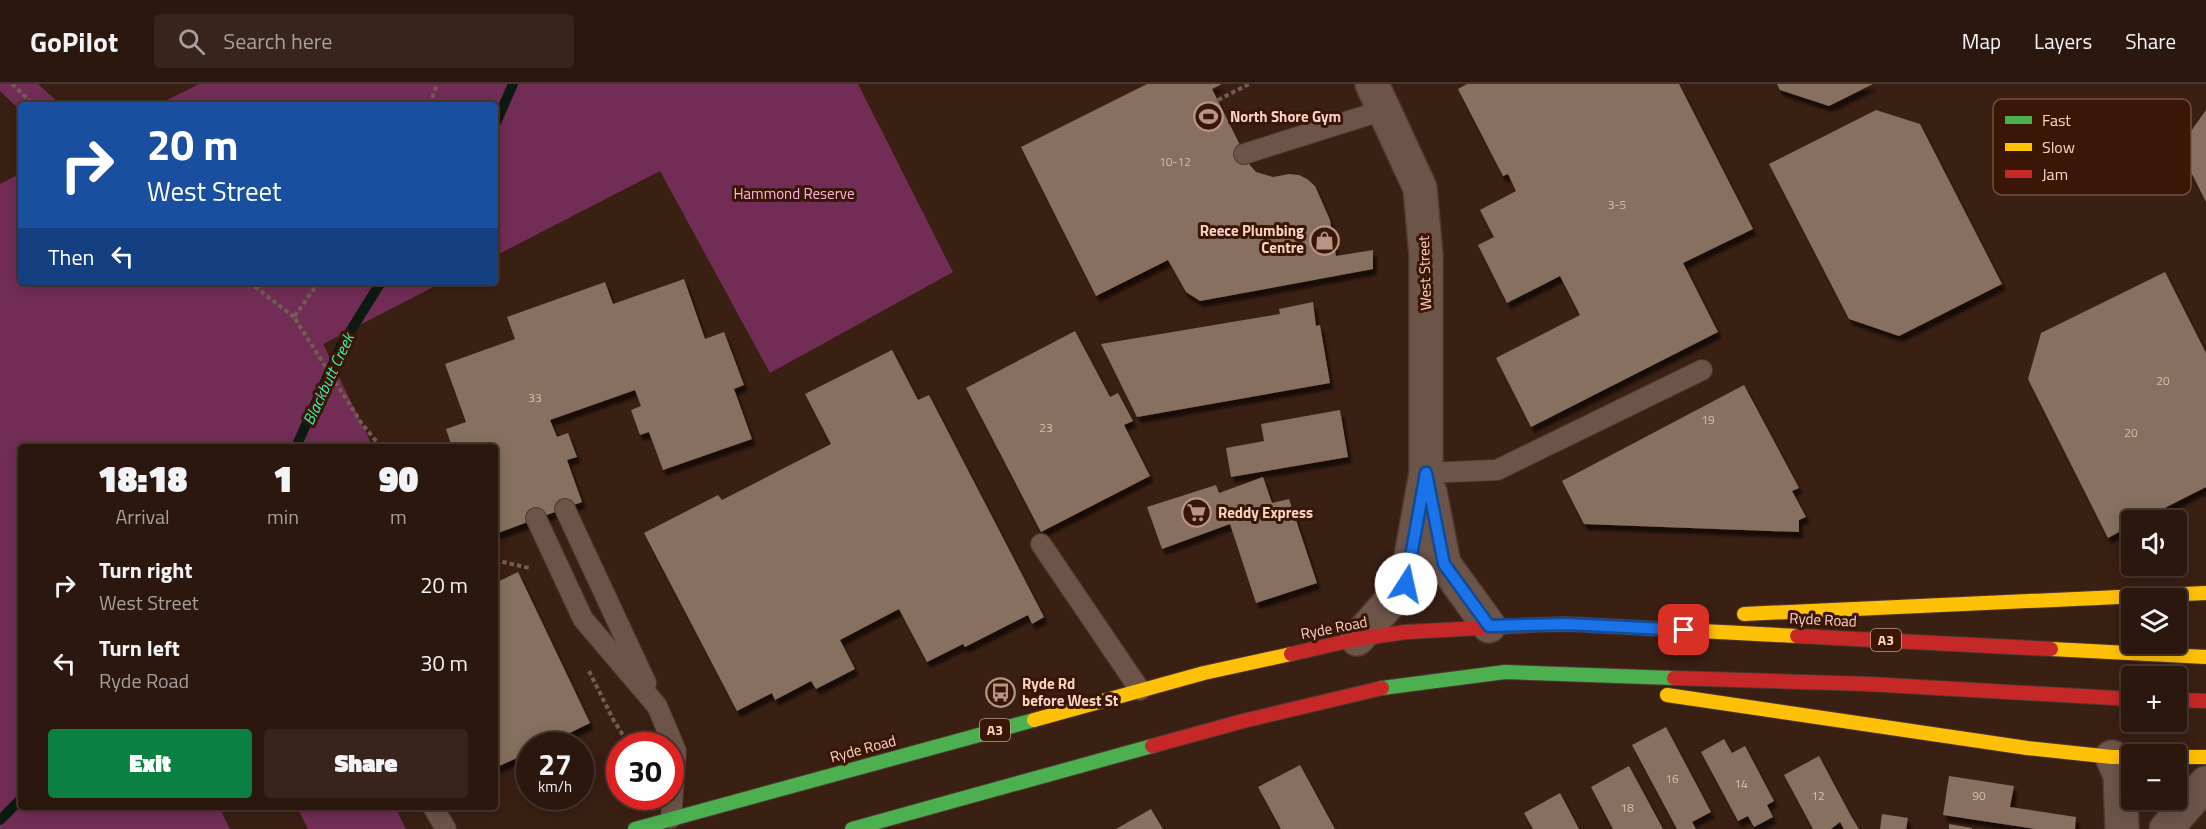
<!DOCTYPE html>
<meta charset="utf-8">
<style>
body{margin:0;font-family:"Titillium Web",sans-serif;background:#38241c;color:#f1f3f6;height:100vh;display:flex;flex-direction:column;font-size:22px;white-space:nowrap}
*{box-sizing:border-box;margin:0}
p{font-size:20px;color:#a69f9e}
.icon{flex:none;width:33px;height:33px;fill:none;stroke:currentColor;stroke-width:2;stroke-linecap:round;stroke-linejoin:round}
.map{position:relative;flex:1;overflow:hidden}
.panel{position:absolute;left:18px;top:360px;width:480px;height:366px;display:flex;flex-direction:column;background:#2c170e;border-radius:6px;box-shadow:0 3px 15px #0003,0 0 0 2px #48362e}
.panel>*{flex:none}
.guide{position:absolute;left:18px;top:18px;width:480px;height:183px;border-radius:6px;box-shadow:0 3px 15px #0003,0 0 0 2px #48362e;background:#1a4fa0;color:#fff;overflow:hidden}
.tools{position:absolute;left:2121px;top:426px;display:grid;gap:12px}
.tools a{display:grid;place-items:center;width:66px;height:66px;border-radius:6px;background:#2c170e;box-shadow:0 3px 15px #0003,0 0 0 2px #48362e;font-size:30px}
.speed{position:absolute;left:516px;top:648px;display:flex;gap:12px;font-size:30px;font-weight:700;text-align:center}
.speed>*{display:grid;place-content:center;width:78px;height:78px;border-radius:50%;background:#2c170e;box-shadow:0 3px 15px #0003,0 0 0 2px #48362e;line-height:1}
.speed small{font-size:15px;font-weight:400}
.speed .limit{border:9px solid #d22;background:#fff;color:#111}
.pin{position:absolute;display:grid;place-items:center;width:51px;height:51px;color:#fff;margin:-26px;border-radius:12px;box-shadow:0 3px 9px #0006}
.me{position:absolute;width:66px;margin:-33px;rotate:10deg;stroke-linejoin:round;filter:drop-shadow(0 0 4px #0008)}
.turn{display:flex;align-items:center;gap:21px;height:126px;padding:0 30px;font-size:27px}
.turn .icon{width:78px;height:78px;stroke-width:2.5}
.turn b{display:block;font-size:42px;line-height:51px}
.then{display:flex;align-items:center;height:57px;padding:0 30px;background:#0003;gap:12px;font-size:22px}
.eta{display:flex;justify-content:space-evenly;align-items:center;height:102px;text-align:center}
.eta b{font-size:36px;font-weight:800;line-height:42px}
.button{display:flex;gap:12px;margin-top:auto;padding:12px 30px}
.button a{flex:1;height:69px;border-radius:6px;background:#0b8043;color:#fff;font-size:24px;font-weight:800;line-height:69px;text-align:center}
.button a+a{background:#38241c;color:#f1f3f6}
ul{padding:0;list-style:none}
li{display:flex;align-items:center;gap:18px;height:78px;padding:0 30px}
li div{flex:1}
li b{display:block;font-size:22px}
li em{font-style:normal}
header{display:flex;align-items:center;gap:36px;box-sizing:border-box;height:84px;padding:0 30px;background:#2c170e;border-bottom:2px solid #48362e}
header strong{font-size:28px}
nav{display:flex;gap:33px;margin-inline-start:auto;font-size:21px}
.search{width:420px;height:54px;background:#38241c;display:flex;align-items:center;gap:15px;box-sizing:border-box;padding:0 21px;border-radius:6px;color:#a69f9e;font-size:22px}
.map>svg:first-child{display:block}
.green{fill:#712d56}
.lines{fill:none;stroke-linecap:round;stroke-linejoin:round}
.stream{stroke:#0d1a12;stroke-width:10}
.building{fill:#876f5e;filter:url(#shadow)}
.lane-casing{stroke:#503930;stroke-width:22}
.street-casing{stroke:#503930;stroke-width:36}
.fast-casing{stroke:#503930;stroke-width:16}
.slow-casing{stroke:#503930;stroke-width:16}
.jam-casing{stroke:#503930;stroke-width:16}
.path{stroke:#735c53;stroke-width:4;stroke-dasharray:4.5 3;stroke-linecap:butt}
.lane{stroke:#6d5449;stroke-width:20}
.street{stroke:#6d5449;stroke-width:33}
.fast{stroke:#4caf50;stroke-width:14}
.slow{stroke:#ffc107;stroke-width:14}
.jam{stroke:#c62828;stroke-width:14}
.route-casing{stroke:#114b97;stroke-width:15}
.route{stroke:#1a73e8;stroke-width:10}
.labels{text-anchor:middle;stroke-width:6;stroke-linejoin:round;paint-order:stroke}
.number-label{font-size:12px;fill:#dfbaa9}
.shield{fill:#391606;stroke:#c29a8a;stroke-width:1.5}
.shield-label{font-size:14px;font-weight:bold;fill:#fcd3c2}
.poi-label{font-size:15px;font-weight:bold;fill:#fcd3c2;stroke:#391606;text-anchor:start}
.park-label{font-size:15px;fill:#ffb4e0;stroke:#391606}
.street-label{font-size:15px;fill:#fcd3c2;stroke:#391606}
.water-label{font-size:16px;font-style:italic;fill:#3df1af;stroke:#391606}
.key{fill:#391606;stroke:#744f3e;stroke-width:1.5}
.key-label{font-size:16px;fill:#fcd3c2}
</style>
<header>
<strong>GoPilot</strong>
<div class="search"><svg class="icon" aria-label="search" viewBox="0 0 24 24"><circle cx="10" cy="10" r="6"/><path d="M15 15l6 6"/></svg>Search here</div>
<nav><a>Map</a><a>Layers</a><a>Share</a></nav>
</header>
<div class="map">
<svg width="2206" height="745" viewBox="0 0 2206 745">
<defs>
<filter id="shadow"><feDropShadow dx="3.5" dy="6" stdDeviation="1.5" flood-color="#0009"/></filter>
</defs>
<rect width="100%" height="100%" fill="#3a1f13"/>
<g class="green">
<path d="M 0,0 L 38,0 L 61,21 L 21,21 L 21,27 L 0,7 Z"/>
<path d="M 199,0 L 858,0 L 953,188 L 770,289 L 660,87 L 495,172 L 495,21 L 157,21 Z"/>
<path d="M 21,89 L 21,198 L 443,198 L 323,260 L 373,363 L 21,363 L 21,723 L 219,723 L 230,745 L 0,745 L 0,100 Z"/>
<path d="M 297,723 L 395,723 L 406,745 L 308,745 Z"/>
</g>
<g class="lines">
<g class="stream">
<path d="M 495,41 L 513,0"/>
<path d="M 296,363 L 341,262 L 381,198"/>
<path d="M 0,736 L 21,715"/>
</g>
</g>
<g class="building">
<path d="M 1147,0 L 1222,0 L 1212,5 L 1250,81 L 1256,88 L 1273,93 L 1289,90 L 1299,91 L 1307,95 L 1315,102 L 1330,136 L 1336,172 L 1373,166 L 1373,185 L 1200,217 L 1186,208 L 1168,176 L 1096,212 L 1021,63 Z"/>
<path d="M 1467,0 L 1679,0 L 1753,145 L 1683,179 L 1718,248 L 1531,343 L 1496,274 L 1580,231 L 1560,192 L 1507,219 L 1478,161 L 1494,153 L 1480,126 L 1516,107 L 1508,90 L 1503,92 L 1458,5 Z"/>
<path d="M 1777,0 L 1873,0 L 1829,22 L 1780,6 Z"/>
<path d="M 1876,26 L 1920,40 L 2002,200 L 1899,252 L 1849,235 L 1769,80 Z"/>
<path d="M 2206,26 L 2206,118 L 2179,64 Z"/>
<path d="M 2165,188 L 2206,269 L 2206,403 L 2141,436 L 2132,436 L 2132,441 L 2108,454 L 2028,295 L 2041,249 Z"/>
<path d="M 684,195 L 705,255 L 724,248 L 744,301 L 734,305 L 752,355 L 663,386 L 649,348 L 640,351 L 631,326 L 641,322 L 635,306 L 550,336 L 557,353 L 568,349 L 577,373 L 567,376 L 582,418 L 495,450 L 495,363 L 452,363 L 446,345 L 466,338 L 445,280 L 515,255 L 507,233 L 605,198 L 613,220 Z"/>
<path d="M 1313,218 L 1316,242 L 1320,241 L 1330,299 L 1137,333 L 1101,260 L 1280,230 L 1279,225 Z"/>
<path d="M 1075,247 L 1110,313 L 1118,309 L 1133,337 L 1124,341 L 1150,392 L 1041,448 L 966,304 Z"/>
<path d="M 892,266 L 918,316 L 929,311 L 1044,533 L 1032,540 L 1028,531 L 965,563 L 963,560 L 927,578 L 899,525 L 840,556 L 855,585 L 816,605 L 811,597 L 775,616 L 772,609 L 737,627 L 644,449 L 718,411 L 722,416 L 831,360 L 805,310 Z"/>
<path d="M 1744,301 L 1799,404 L 1792,407 L 1806,433 L 1799,436 L 1799,448 L 1584,440 L 1562,397 Z"/>
<path d="M 1340,326 L 1348,373 L 1231,393 L 1226,364 L 1264,357 L 1261,340 Z"/>
<path d="M 1263,393 L 1272,419 L 1289,415 L 1317,499 L 1256,519 L 1230,440 L 1162,465 L 1147,423 L 1216,401 L 1219,409 Z"/>
<path d="M 518,488 L 590,639 L 543,662 L 530,662 L 530,668 L 495,684 L 495,499 Z"/>
<path d="M 1666,643 L 1711,728 L 1692,738 L 1696,745 L 1677,745 L 1632,661 Z"/>
<path d="M 1724,655 L 1732,669 L 1745,662 L 1774,717 L 1767,721 L 1773,733 L 1754,743 L 1748,732 L 1738,737 L 1701,668 Z"/>
<path d="M 1819,672 L 1851,732 L 1859,745 L 1844,745 L 1840,738 L 1831,745 L 1813,745 L 1784,691 Z"/>
<path d="M 1300,681 L 1335,745 L 1281,745 L 1258,703 Z"/>
<path d="M 1629,682 L 1663,745 L 1613,745 L 1591,703 Z"/>
<path d="M 1949,692 L 2014,702 L 2010,723 L 2076,733 L 2075,745 L 2036,745 L 1943,731 Z"/>
<path d="M 1560,709 L 1579,745 L 1533,745 L 1524,729 Z"/>
<path d="M 1151,725 L 1163,745 L 1116,745 Z"/>
<path d="M 1882,730 L 1908,734 L 1906,745 L 1880,745 Z"/>
<path d="M 1949,740 L 1972,744 L 1972,745 L 1949,745 Z"/>
</g>
<g class="lines">
<defs>
<g id="lane">
<path d="M 1244,70 L 1384,26"/>
<path d="M 1426,389 L 1497,386 L 1702,286"/>
<path d="M 565,425 L 646,599"/>
<path d="M 536,434 L 583,535 L 657,622 L 676,667 L 671,734"/>
<path d="M 1041,460 L 1140,606"/>
<path d="M 433,723 L 446,745"/>
</g>
<g id="street">
<path d="M 1430,408 L 1444,480 L 1489,542"/>
<path d="M 1357,555 L 1406,500 L 1426,389 L 1426,172 L 1420,104 L 1372,0"/>
<path d="M 2112,673 L 2120,691 L 2122,745"/>
<path d="M 2166,745 L 2206,699"/>
</g>
<g id="fast">
<path d="M 1382,604 L 1505,588 L 1674,594"/>
<path d="M 635,745 L 1034,636"/>
<path d="M 852,745 L 1152,662"/>
</g>
<g id="slow">
<path d="M 1744,530 L 2206,509"/>
<path d="M 1534,541 L 1566,540 L 1797,552"/>
<path d="M 2051,565 L 2206,573"/>
<path d="M 1667,611 L 2027,664 L 2112,673 L 2132,673"/>
<path d="M 1034,636 L 1204,589 L 1291,570"/>
<path d="M 2176,673 L 2206,673"/>
</g>
<g id="jam">
<path d="M 1797,552 L 2051,565"/>
<path d="M 1291,570 L 1357,555 L 1406,548 L 1534,541"/>
<path d="M 1674,594 L 1868,600 L 2132,615"/>
<path d="M 2176,616 L 2206,617"/>
<path d="M 1152,662 L 1243,637 L 1382,604"/>
</g>
</defs>
<use href="#lane" class="lane-casing"/>
<use href="#street" class="street-casing"/>
<use href="#fast" class="fast-casing"/>
<use href="#slow" class="slow-casing"/>
<use href="#jam" class="jam-casing"/>
<g class="path">
<path d="M 12,0 L 34,21"/>
<path d="M 1218,16 L 1249,0"/>
<path d="M 430,21 L 437,0"/>
<path d="M 249,198 L 294,233"/>
<path d="M 319,198 L 294,233 L 362,340 L 381,363"/>
<path d="M 495,476 L 529,484"/>
<path d="M 589,587 L 614,637 L 630,662"/>
</g>
<use href="#lane" class="lane"/>
<use href="#street" class="street"/>
<use href="#fast" class="fast"/>
<use href="#slow" class="slow"/>
<use href="#jam" class="jam"/>
</g>
<g class="lines">
<defs>
<path id="route" d="M 1406,500 L 1426,389 L 1444,480 L 1489,542 L 1566,540 L 1684,546"/>
</defs>
<use href="#route" class="route-casing"/>
<use href="#route" class="route"/>
</g>
<defs>
<symbol id="stadium-ring" viewBox="-11 -11 22 22"><circle r="9.5" fill="#391606" stroke="#b89485" stroke-width="1.5"/><path d="M0-5a6.5 5 0 1 0 0 10a6.5 5 0 1 0 0-10ZM-3.5-1.8h7v3.6h-7Z" fill="#b89485"/></symbol>
<symbol id="shop-ring" viewBox="-11 -11 22 22"><circle r="9.5" fill="#391606" stroke="#b89485" stroke-width="1.5"/><path d="M-5-2.5h2.3a2.7 3.5 0 0 1 5.4 0H5L5.5 6h-11ZM-1.5-2.5h3a1.5 2.3 0 0 0-3 0Z" fill="#b89485"/></symbol>
<symbol id="supermarket-ring" viewBox="-11 -11 22 22"><circle r="9.5" fill="#391606" stroke="#b89485" stroke-width="1.5"/><path d="M-6-5.5h2.5l.6 2H6L4.5 2H-2.5L-4.4-4H-6ZM-1.5 3.2a1.3 1.3 0 1 0 .1 0ZM3 3.2a1.3 1.3 0 1 0 .1 0Z" fill="#b89485"/></symbol>
<symbol id="bus-ring" viewBox="-11 -11 22 22"><circle r="9.5" fill="#391606" stroke="#b89485" stroke-width="1.5"/><path d="M-5-6H5V4H4V6H2V4H-2V6H-4V4H-5ZM-3.5-4V0h7V-4ZM-3.5 1.2v1.5H-2V1.2ZM2 1.2v1.5H3.5V1.2Z" fill="#b89485"/></symbol>
</defs>
<g fill-rule="evenodd">
<use href="#stadium-ring" x="1192" y="16" width="33" height="33"/>
<use href="#shop-ring" x="1308" y="140" width="33" height="33"/>
<use href="#supermarket-ring" x="1180" y="412" width="33" height="33"/>
<use href="#bus-ring" x="984" y="592" width="33" height="33"/>
</g>
<g class="labels">
<g class="number-label">
<text x="1175" y="82">10-12</text>
<text x="1617" y="125">3-5</text>
<text x="2163" y="301">20</text>
<text x="535" y="318">33</text>
<text x="1708" y="340">19</text>
<text x="1046" y="348">23</text>
<text x="2131" y="353">20</text>
<text x="1672" y="699">16</text>
<text x="1741" y="704">14</text>
<text x="1818" y="716">12</text>
<text x="1979" y="716">90</text>
<text x="1627" y="728">18</text>
</g>
<g class="shield">
<rect x="1871" y="545" width="30" height="22" rx="4.5"/>
<rect x="980" y="635" width="30" height="22" rx="4.5"/>
</g>
<g class="shield-label">
<text x="1886" y="561">A3</text>
<text x="995" y="651">A3</text>
</g>
<g class="poi-label">
<text x="1230" y="38">North Shore Gym</text>
<text x="1304" y="152" text-anchor="end">Reece Plumbing<tspan x="1304" dy="17">Centre</tspan></text>
<text x="1218" y="434">Reddy Express</text>
<text x="1022" y="605">Ryde Rd<tspan x="1022" dy="17">before West St</tspan></text>
</g>
<g class="park-label">
<text x="794" y="115">Hammond Reserve</text>
</g>
<g class="street-label">
<text transform="translate(1425 189) rotate(-92)" y="5">West Street</text>
<text transform="translate(1823 536) rotate(3)" y="5">Ryde Road</text>
<text transform="translate(1334 544) rotate(-11)" y="5">Ryde Road</text>
<text transform="translate(863 665) rotate(-15)" y="5">Ryde Road</text>
</g>
<g class="water-label">
<text transform="translate(328 295) rotate(-65)" y="6">Blackbutt Creek</text>
</g>
</g>
<rect x="1993" y="15" width="198" height="96" rx="9" class="key"/>
<rect x="2005" y="32" width="27" height="8" fill="#4caf50"/>
<rect x="2005" y="59" width="27" height="8" fill="#ffc107"/>
<rect x="2005" y="86" width="27" height="8" fill="#c62828"/>
<g class="key-label">
<text x="2042" y="42">Fast</text>
<text x="2042" y="69">Slow</text>
<text x="2042" y="96">Jam</text>
</g>
</svg>
<div class="tools">
<a><svg class="icon" aria-label="sound" viewBox="0 0 24 24"><path d="M4 9h4l5-4v14l-5-4H4zM17 9q2 3 0 6"/></svg></a>
<a><svg class="icon" aria-label="layers" viewBox="0 0 24 24"><path d="M12 4l9 5-9 5-9-5zM3 14l9 5 9-5"/></svg></a>
<a>+</a>
<a>−</a>
</div>
<div class="speed"><div>27<small>km/h</small></div><div class="limit">30</div></div>
<div class="pin" style="left:1684px;top:546px;background:#d93025"><svg class="icon" aria-label="arrive" viewBox="0 0 24 24"><path d="M6 21V4h12l-3 4 3 4H6"/></svg></div>
<svg class="me" style="left:1406px;top:500px" viewBox="-20 -20 40 40"><circle r="19" fill="#fff"/><path d="M0-13L10 11 0 6-10 11z" fill="#1a73e8"/></svg>
<div class="guide">
<div class="turn"><svg class="icon" aria-label="right" viewBox="0 0 24 24"><path d="M7 20v-9h11M14 6l5 5-5 5"/></svg><div><b>20 m</b>West Street</div></div>
<div class="then">Then<svg class="icon" aria-label="left" viewBox="0 0 24 24"><path d="M17 20v-9H6M10 6l-5 5 5 5"/></svg></div>
</div>
<section class="panel">
<div class="eta">
<div><b>18:18</b><p>Arrival</p></div>
<div><b>1</b><p>min</p></div>
<div><b>90</b><p>m</p></div>
</div>
<ul>
<li><svg class="icon" aria-label="right" viewBox="0 0 24 24"><path d="M7 20v-9h11M14 6l5 5-5 5"/></svg><div><b>Turn right</b><p>West Street</p></div><em>20 m</em></li>
<li><svg class="icon" aria-label="left" viewBox="0 0 24 24"><path d="M17 20v-9H6M10 6l-5 5 5 5"/></svg><div><b>Turn left</b><p>Ryde Road</p></div><em>30 m</em></li>
</ul>
<div class="button"><a>Exit</a><a>Share</a></div>
</section>
</div>
